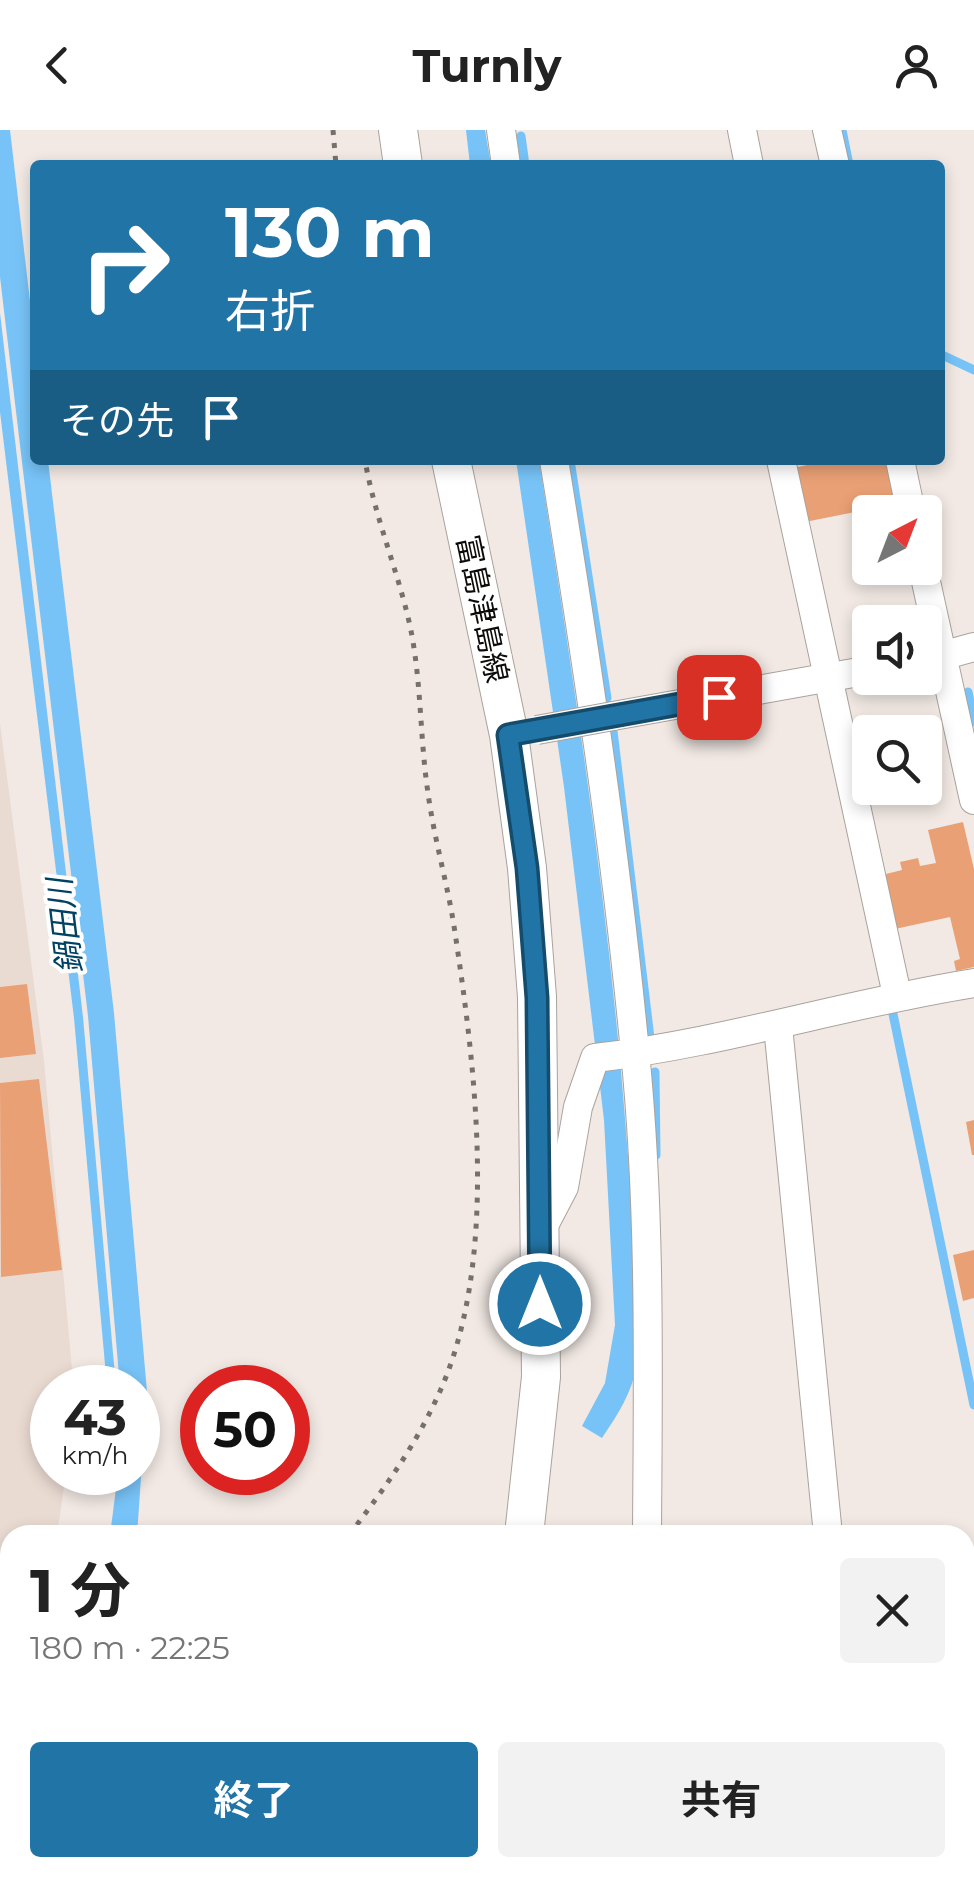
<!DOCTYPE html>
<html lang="ja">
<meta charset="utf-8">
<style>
body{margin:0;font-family:Montserrat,"Noto Sans JP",sans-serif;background:#f2f2f2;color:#222;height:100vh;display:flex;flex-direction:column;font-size:38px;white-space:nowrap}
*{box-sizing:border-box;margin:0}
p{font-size:32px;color:#767676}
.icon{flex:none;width:55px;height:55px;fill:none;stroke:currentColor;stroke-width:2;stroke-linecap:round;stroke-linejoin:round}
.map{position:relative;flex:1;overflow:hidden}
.drawer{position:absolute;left:0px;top:1395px;width:975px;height:352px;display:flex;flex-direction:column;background:#fff;border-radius:30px 30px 0 0;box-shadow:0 5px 15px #0003}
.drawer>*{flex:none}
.top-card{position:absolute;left:30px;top:30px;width:915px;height:305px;border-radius:10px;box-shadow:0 5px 15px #0003;background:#2175a6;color:#fff;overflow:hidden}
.needle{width:65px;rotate:42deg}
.controls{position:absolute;left:852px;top:365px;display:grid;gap:20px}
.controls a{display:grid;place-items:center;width:90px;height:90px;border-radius:10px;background:#fff;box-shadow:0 5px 15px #0003;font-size:50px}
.speed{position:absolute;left:30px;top:1235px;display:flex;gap:20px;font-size:50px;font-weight:700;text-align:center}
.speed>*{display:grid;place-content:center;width:130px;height:130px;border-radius:50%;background:#fff;box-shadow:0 5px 15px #0003;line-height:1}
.speed small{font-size:25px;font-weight:400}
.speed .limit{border:15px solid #d22;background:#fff;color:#111}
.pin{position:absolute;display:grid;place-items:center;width:85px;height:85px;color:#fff;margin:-42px;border-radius:20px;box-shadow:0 5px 15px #0006}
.me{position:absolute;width:110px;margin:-55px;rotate:0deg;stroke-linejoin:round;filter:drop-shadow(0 0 8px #0008)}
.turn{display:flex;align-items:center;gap:35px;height:210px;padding:0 30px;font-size:45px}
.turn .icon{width:130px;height:130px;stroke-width:2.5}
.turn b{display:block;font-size:70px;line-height:85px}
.then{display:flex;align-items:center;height:95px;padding:0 30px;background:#0003;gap:20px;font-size:38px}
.round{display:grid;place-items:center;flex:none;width:105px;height:105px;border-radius:10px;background:#f2f2f2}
.headline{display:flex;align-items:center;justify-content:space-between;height:170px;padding:0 30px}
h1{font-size:60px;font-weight:700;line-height:75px}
.action{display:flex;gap:20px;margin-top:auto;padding:20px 30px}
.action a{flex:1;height:115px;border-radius:10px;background:#2175a6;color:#fff;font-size:40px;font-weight:700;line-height:115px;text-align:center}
.action a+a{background:#f2f2f2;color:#222}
header{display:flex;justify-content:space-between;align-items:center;height:130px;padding:0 30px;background:#fff;font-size:45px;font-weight:700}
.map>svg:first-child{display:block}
.built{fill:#eadbd2}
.water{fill:#77c3f7}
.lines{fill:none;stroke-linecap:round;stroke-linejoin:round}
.stream{stroke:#77c3f7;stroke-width:9}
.building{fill:#eaa075}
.minor-casing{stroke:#aaa29d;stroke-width:30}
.tertiary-casing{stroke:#aaa29d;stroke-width:35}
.secondary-casing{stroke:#aaa29d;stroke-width:40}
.path{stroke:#76706d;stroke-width:5;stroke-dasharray:5 8;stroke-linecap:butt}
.minor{stroke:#fff;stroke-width:28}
.tertiary{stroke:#fff;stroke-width:32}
.secondary{stroke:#fff;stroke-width:38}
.minor-bridge-casing{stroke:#aaa29d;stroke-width:30;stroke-linecap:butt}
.minor-bridge{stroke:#fff;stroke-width:28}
.route-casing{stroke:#154c6c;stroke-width:25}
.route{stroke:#2175a6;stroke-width:18}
.labels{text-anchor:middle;stroke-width:8;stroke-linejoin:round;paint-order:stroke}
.street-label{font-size:30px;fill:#0d0b09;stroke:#fff}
.water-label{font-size:32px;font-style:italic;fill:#014263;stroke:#fff}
</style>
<header><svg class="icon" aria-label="back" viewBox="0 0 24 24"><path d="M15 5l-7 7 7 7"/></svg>Turnly<svg class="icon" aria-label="person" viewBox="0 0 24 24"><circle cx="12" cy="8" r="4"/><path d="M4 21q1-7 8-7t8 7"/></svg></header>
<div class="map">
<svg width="974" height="1747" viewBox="0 0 974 1747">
<rect width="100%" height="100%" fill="#f2e9e4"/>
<path class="built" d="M 0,593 L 44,931 L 72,1239 L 71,1257 L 52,1258 L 52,1342 L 66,1343 L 57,1405 L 10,1405 L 10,1551 L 0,1547 Z"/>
<g class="water">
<path d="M 0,0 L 10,0 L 35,214 L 35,330 L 48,330 L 114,883 L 147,1262 L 137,1405 L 110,1405 L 118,1343 L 138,1342 L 138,1258 L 120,1257 L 88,886 L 0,147 Z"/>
<path d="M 466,0 L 485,0 L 491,35 L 470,35 Z"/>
<path d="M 0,183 L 83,887 L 116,1257 L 107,1257 L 74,888 L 0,282 Z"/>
<path d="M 516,330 L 539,330 C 575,557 610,785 627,1014 C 632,1085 647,1163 637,1234 C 632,1263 618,1284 602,1308 L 582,1296 L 605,1253 L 615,1195 L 604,990 L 564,657 Z"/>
</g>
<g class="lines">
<g class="stream">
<path d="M 842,0 L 849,35"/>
<path d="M 521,6 L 525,35"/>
<path d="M 940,224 L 974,240"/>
<path d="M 570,330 L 607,568"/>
<path d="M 925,391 L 935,437"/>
<path d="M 968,562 L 974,592"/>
<path d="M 613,601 L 650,908"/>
<path d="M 893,884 L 974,1275"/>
<path d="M 655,942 L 656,1025"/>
</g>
</g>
<g class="building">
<path d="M 831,330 L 886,330 L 896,382 L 871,382 L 870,379 L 805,392 L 793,338 Z"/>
<path d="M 963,692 L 974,739 L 974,837 L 956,841 L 954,831 L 960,829 L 950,787 L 895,799 L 882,745 L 902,740 L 900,732 L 918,728 L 920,736 L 936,733 L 928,700 Z"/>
<path d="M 27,854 L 36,924 L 0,928 L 0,857 Z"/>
<path d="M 39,949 L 62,1140 L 1,1147 L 0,953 Z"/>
<path d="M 974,990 L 974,1025 L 972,1025 L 966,992 Z"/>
<path d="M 974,1120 L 974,1168 L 963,1171 L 953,1125 Z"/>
<path d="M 478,1738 L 530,1738 L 530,1739 L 481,1747 Z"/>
<path d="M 542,1738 L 559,1738 L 562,1747 L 513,1747 Z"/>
</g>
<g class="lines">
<defs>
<g id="minor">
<path d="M 501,0 L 506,35"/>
<path d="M 742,0 L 749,35"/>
<path d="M 827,0 L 835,35"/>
<path d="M 554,330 C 586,526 616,723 635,922 C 651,1082 648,1244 647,1405"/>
<path d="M 781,330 L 897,865"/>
<path d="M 900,330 L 911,382"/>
<path d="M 923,438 L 974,670"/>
<path d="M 927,530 L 974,517"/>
<path d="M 613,586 L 870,540"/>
<path d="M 778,896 L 828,1405"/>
<path d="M 541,1101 L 564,1057 L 578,977 L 595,928 C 723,913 847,873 974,853"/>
<path d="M 0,1632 L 10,1613"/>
<path d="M 647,1738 L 648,1747"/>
<path d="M 864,1738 L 868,1747"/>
</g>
<g id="tertiary">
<path d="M 0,1594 L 10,1598"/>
<path d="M 317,1738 L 337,1747"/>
</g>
<g id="secondary">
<path d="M 398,0 L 403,35"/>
<path d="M 451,330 L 509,605 L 527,738 L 537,867 L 541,1247 L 524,1405"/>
<path d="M 372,1747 L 378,1738"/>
</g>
</defs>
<use href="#minor" class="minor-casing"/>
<use href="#tertiary" class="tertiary-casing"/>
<use href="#secondary" class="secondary-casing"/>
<g class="path">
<path d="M 333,0 L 336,35"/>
<path d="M 349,1405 C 381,1363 412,1321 435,1272 C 501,1137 476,942 454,796 C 447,752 434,708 428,663 C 419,603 422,542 407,483 C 394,431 374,383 365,330"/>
</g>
<use href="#minor" class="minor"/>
<use href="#tertiary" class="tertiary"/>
<use href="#secondary" class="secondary"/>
<defs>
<path id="minor-bridge" d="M 537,600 L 613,586"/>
</defs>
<use href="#minor-bridge" class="minor-bridge-casing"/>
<use href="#minor-bridge" class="minor-bridge"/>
</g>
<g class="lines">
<defs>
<path id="route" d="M 540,1174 L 537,868 L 527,738 L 508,605 L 719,567"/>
</defs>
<use href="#route" class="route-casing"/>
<use href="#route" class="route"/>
</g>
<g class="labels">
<g class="street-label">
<text transform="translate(482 479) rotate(78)" y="10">富島津島線</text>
</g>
<g class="water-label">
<text transform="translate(65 796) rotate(-97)" y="11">鍋田川</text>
</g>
</g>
</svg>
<div class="controls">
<a><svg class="needle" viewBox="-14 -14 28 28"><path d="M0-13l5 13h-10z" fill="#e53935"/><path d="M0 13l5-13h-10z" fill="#767676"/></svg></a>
<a><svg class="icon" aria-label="sound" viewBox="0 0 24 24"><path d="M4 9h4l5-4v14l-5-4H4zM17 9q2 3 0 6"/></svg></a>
<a><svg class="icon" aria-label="search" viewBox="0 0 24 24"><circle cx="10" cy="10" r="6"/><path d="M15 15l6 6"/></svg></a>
</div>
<div class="speed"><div>43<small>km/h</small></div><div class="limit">50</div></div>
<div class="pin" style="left:719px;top:567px;background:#d93025"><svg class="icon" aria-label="arrive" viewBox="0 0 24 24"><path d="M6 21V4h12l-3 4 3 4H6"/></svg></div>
<svg class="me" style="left:540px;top:1174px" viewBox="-20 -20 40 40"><circle r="17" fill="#2175a6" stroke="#fff" stroke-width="3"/><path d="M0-11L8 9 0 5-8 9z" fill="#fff"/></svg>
<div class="top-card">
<div class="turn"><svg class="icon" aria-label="right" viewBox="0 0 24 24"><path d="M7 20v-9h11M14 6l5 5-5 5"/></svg><div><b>130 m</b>右折</div></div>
<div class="then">その先<svg class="icon" aria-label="arrive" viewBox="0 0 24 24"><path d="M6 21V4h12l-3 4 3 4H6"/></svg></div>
</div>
<section class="drawer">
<div class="headline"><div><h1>1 分</h1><p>180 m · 22:25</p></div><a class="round"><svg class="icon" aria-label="close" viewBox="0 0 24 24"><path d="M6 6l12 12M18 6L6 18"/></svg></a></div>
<div class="action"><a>終了</a><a>共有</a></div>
</section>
</div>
